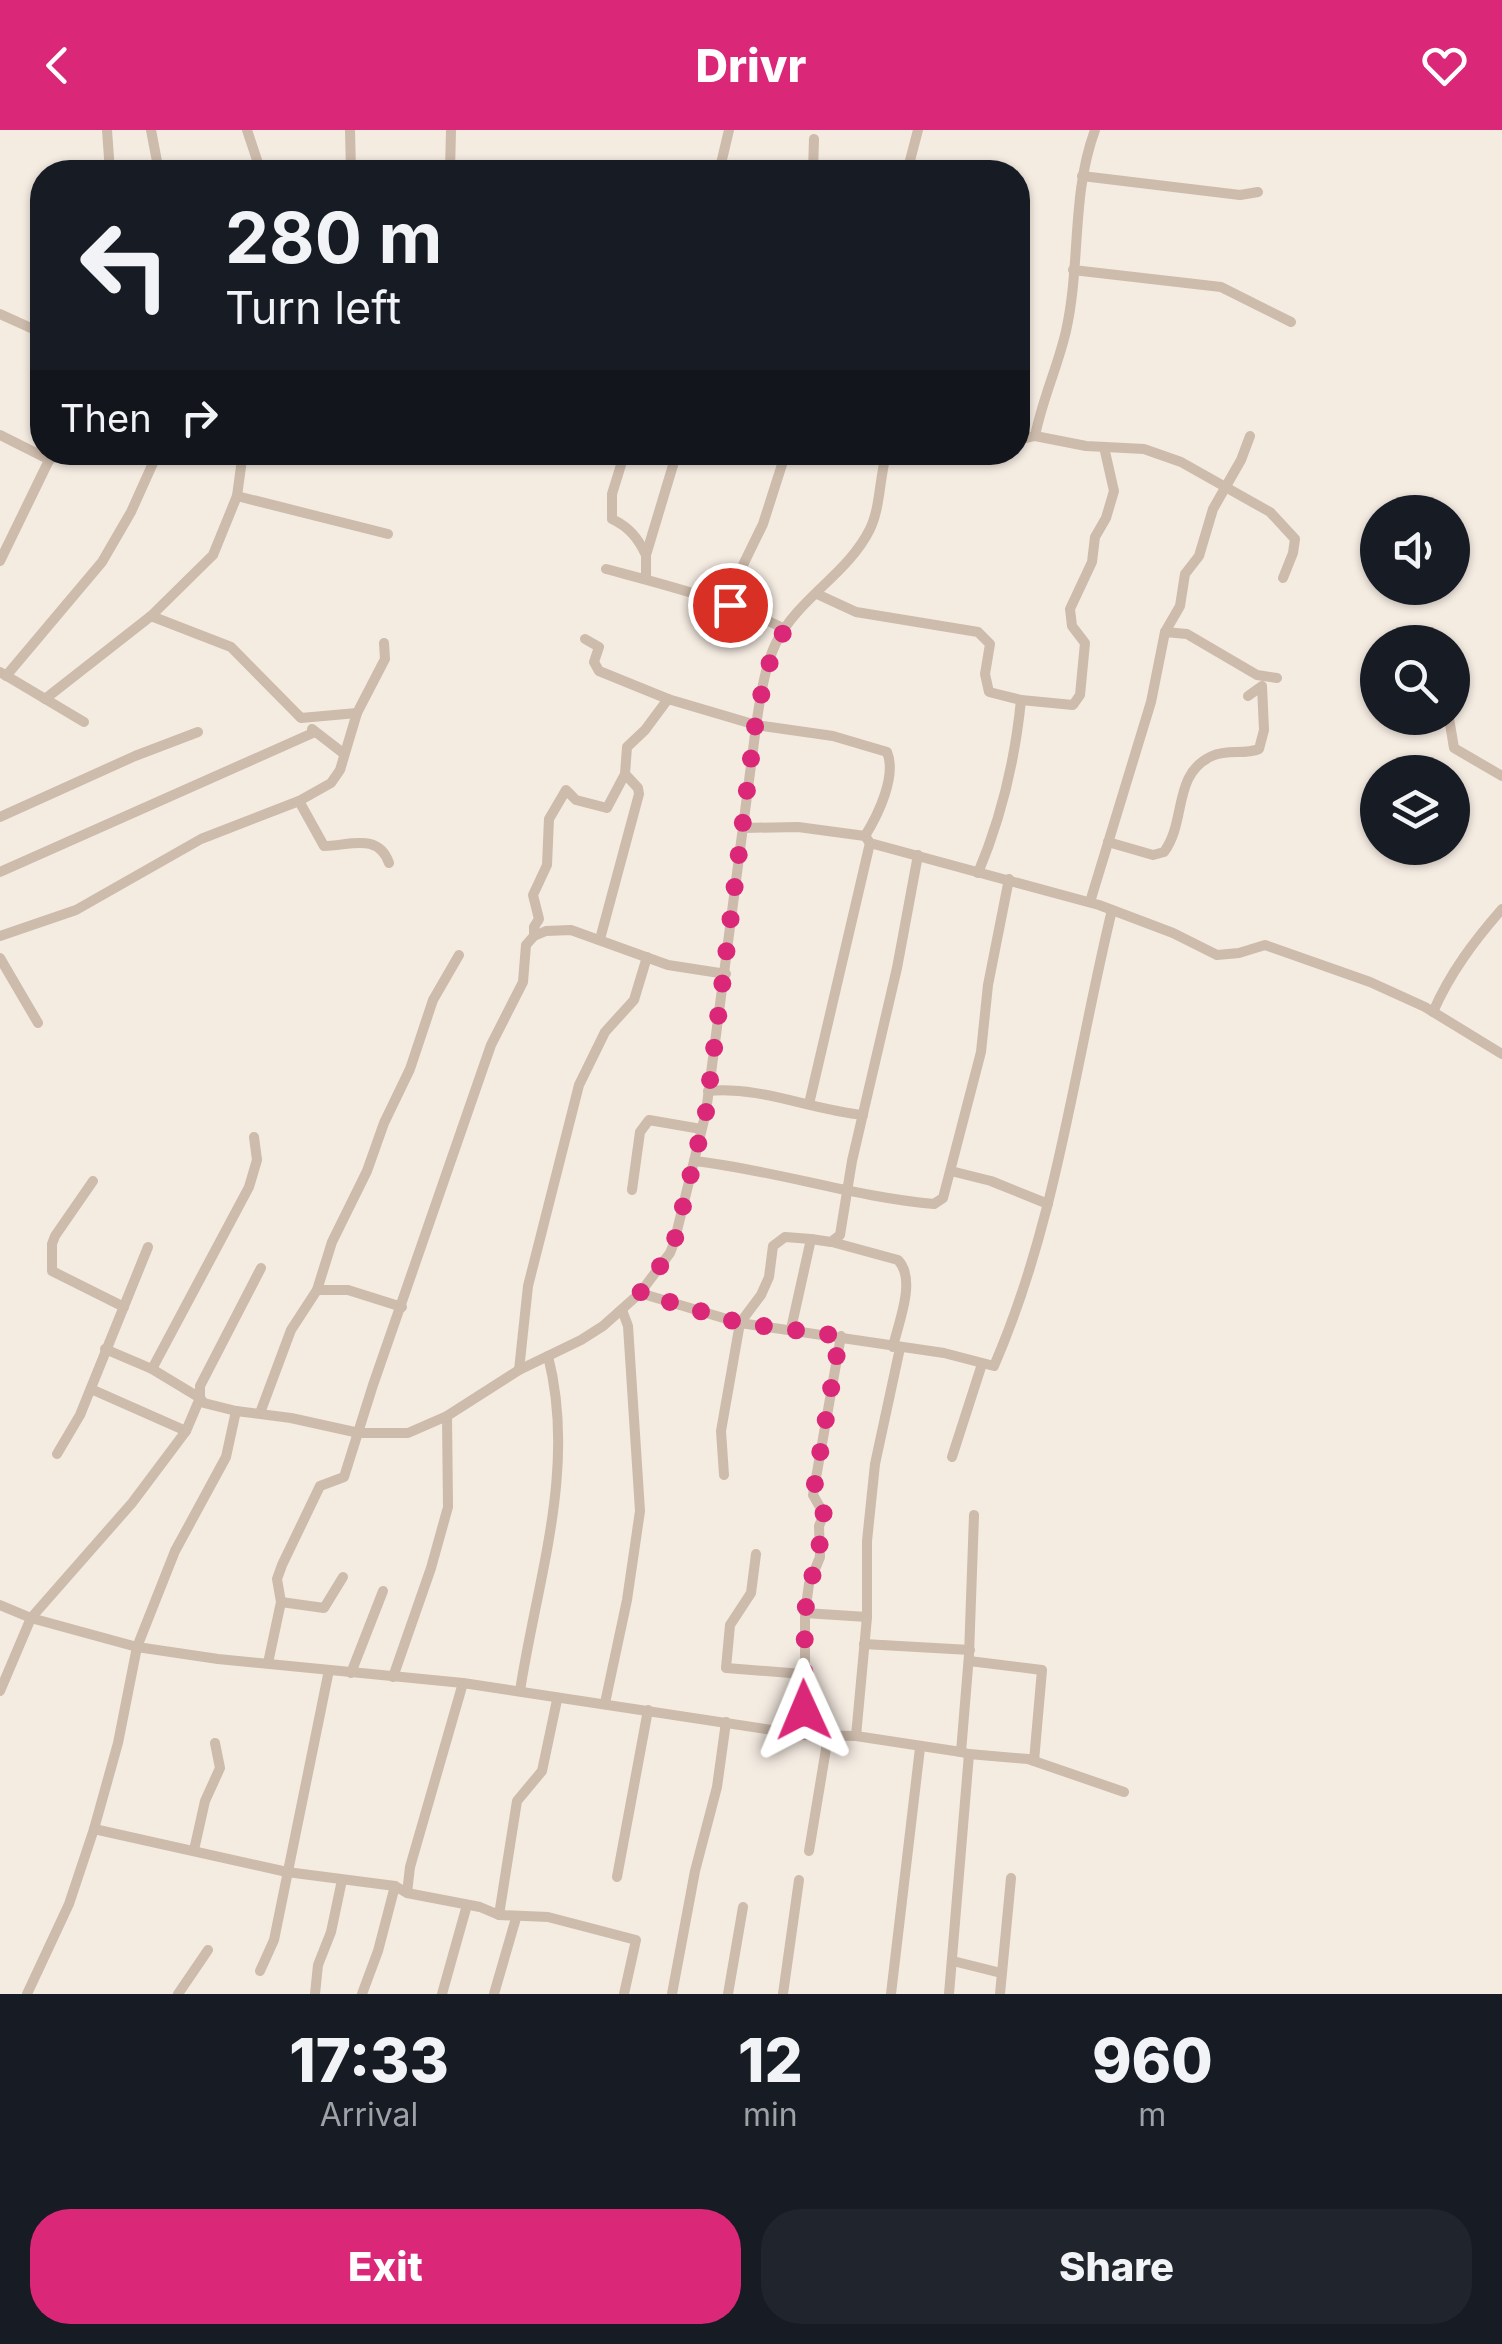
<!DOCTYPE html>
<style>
body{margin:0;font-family:Inter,sans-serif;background:#20242c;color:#f1f3f6;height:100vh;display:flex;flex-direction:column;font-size:38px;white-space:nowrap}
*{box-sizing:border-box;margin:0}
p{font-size:32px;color:#9ea1a6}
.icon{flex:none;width:55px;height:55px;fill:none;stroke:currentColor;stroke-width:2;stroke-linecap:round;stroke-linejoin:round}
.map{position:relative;height:1864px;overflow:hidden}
.drawer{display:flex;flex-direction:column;background:#171b24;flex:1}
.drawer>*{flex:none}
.top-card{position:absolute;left:30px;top:30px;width:1000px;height:305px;border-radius:40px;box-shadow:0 2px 8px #0004;background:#171b24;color:#f1f3f6;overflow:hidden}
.fabs{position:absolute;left:1360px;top:365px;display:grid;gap:20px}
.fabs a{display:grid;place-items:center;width:110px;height:110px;border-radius:50%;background:#171b24;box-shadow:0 2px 8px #0004;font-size:50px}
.pin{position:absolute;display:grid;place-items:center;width:85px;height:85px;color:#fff;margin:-42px;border:5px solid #fff;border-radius:50%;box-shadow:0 2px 10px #0007}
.me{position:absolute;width:110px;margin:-55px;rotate:359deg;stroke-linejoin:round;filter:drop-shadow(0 0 8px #0008)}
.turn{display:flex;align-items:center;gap:35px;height:210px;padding:0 30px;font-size:45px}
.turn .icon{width:130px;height:130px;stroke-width:2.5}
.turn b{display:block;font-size:70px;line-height:85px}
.then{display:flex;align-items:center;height:95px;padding:0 30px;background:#0003;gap:20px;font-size:38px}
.eta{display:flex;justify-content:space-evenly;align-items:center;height:170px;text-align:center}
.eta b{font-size:60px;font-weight:800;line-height:70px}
.action{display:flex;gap:20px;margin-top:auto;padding:20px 30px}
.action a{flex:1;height:115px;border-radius:40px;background:#db2777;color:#fff;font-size:40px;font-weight:800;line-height:115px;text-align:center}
.action a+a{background:#20242c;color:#f1f3f6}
header{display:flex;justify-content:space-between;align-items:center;height:130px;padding:0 30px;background:#db2777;color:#fff;font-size:45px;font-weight:800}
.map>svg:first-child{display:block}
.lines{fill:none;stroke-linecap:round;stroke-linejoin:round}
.minor{stroke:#cdbbac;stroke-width:10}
.route{stroke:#db2777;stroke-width:18;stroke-dasharray:0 32.4}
</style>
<header><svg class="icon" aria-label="back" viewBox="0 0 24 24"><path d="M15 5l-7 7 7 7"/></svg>Drivr<svg class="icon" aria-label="heart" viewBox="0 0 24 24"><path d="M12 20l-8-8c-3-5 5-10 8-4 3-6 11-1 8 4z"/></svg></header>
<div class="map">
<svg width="1502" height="1864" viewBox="0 0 1502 1864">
<rect width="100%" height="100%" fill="#f4ebe1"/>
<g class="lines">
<g class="minor">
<path d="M 107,0 L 110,42"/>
<path d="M 151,0 L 159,42"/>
<path d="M 247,0 L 261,42"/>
<path d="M 350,0 L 351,42"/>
<path d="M 450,42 L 451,0"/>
<path d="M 719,42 L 729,0"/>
<path d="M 813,42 L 814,9"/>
<path d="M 907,42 L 918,0"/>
<path d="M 1082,46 L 1240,65 L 1258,62"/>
<path d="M 1073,140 L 1221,157 L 1291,192"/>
<path d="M 0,184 L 42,203"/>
<path d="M 0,305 L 50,330"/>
<path d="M 1035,306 C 1042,270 1058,236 1066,201 C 1081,134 1071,65 1095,0"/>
<path d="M 1018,310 L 1035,306 L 1086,316 L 1144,319 L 1181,332 L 1270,382 L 1295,409 L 1293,423 L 1283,448"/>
<path d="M 625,322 L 612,364 L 612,389 C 629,397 638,408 646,425"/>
<path d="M 237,366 L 388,404"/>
<path d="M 0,431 L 53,322"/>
<path d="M 606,439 C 669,456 726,470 785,499"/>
<path d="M 646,447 L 646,425 L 677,322"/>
<path d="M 817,464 L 856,482 L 978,502 L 990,514 L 985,544 L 989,562 L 1021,570 C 1015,631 1002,686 978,743"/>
<path d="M 731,475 L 743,435 L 763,394 L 786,322"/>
<path d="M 151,486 L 231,517 L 301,588 L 357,583 L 385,529 L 384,513"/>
<path d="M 1165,502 L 1187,504 L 1257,545 L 1277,548"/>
<path d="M 585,509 L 599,517 L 594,532 L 599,541 L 668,569"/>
<path d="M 0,542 L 84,592"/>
<path d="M 6,546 L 102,432 L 131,382 L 158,322"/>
<path d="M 45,569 L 151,486 L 213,425 L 237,366 L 243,322"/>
<path d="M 1021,570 L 1073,575 L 1080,565 L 1085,513 L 1072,496 L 1070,479 L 1092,432 L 1095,407 L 1106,388 L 1114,361 L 1104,317"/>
<path d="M 1449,588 L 1454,618 L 1502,646"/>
<path d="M 312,599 L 343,623"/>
<path d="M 299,671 L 331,653 L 340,640 L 357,583"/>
<path d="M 0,687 L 135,626 L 198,602"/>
<path d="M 743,698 L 798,697 L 865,706 L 870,713 L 1099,775 L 1173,803 L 1217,825 L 1239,823 L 1265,815 L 1370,852 L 1425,877 L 1502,924"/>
<path d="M 1108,712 L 1153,725 L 1164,722 C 1187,691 1172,644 1212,626 C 1228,619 1244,625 1259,619 L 1264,600 L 1262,556 L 1248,566"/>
<path d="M 0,742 L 315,602"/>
<path d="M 1090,772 L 1151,572 L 1165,502 L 1180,476 L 1185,444 L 1199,426 L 1213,379 L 1241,330 L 1250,306"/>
<path d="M 0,806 L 76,780 L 201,709 L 299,671 L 324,716 C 349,716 378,702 389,733"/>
<path d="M 534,806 L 534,797 L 539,789 L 533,765 L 547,735 L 549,689 L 566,660 L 576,670 L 607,678 L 625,644"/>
<path d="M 600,809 L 639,664 L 638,658 L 625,644 L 627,617 L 645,600 L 668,569 L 756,595 L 833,606 L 887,622 C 897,646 878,685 865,706"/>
<path d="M 0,828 L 38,893"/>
<path d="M 1433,882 C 1450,843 1474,811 1502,779"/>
<path d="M 708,961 C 762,956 811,980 863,985"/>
<path d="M 809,974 L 870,713"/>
<path d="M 254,1007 L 257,1030 L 249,1057 L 152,1239 L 200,1268 L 200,1256 L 261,1138"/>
<path d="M 694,1031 C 775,1040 853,1067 934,1074 L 943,1068 L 981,922 L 988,855 L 1009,749"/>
<path d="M 951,1041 L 991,1051 L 1048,1074"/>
<path d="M 93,1051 L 55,1106 L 52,1114 L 52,1141 L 124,1177"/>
<path d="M 632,1060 L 640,1002 L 649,990 L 701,999"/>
<path d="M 832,1112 L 898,1130 C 917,1150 898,1193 893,1217"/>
<path d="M 317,1160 L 348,1160 L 402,1177"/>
<path d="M 640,1163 L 740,1193 L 944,1223 L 994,1236 C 1057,1091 1075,932 1112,780"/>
<path d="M 791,1199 L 811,1109 L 831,1112 L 840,1105 L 852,1031 L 897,838 L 918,725"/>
<path d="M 105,1219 L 152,1239"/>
<path d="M 519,1240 L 528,1156 L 579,955 L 605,902 L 634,870 L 647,827"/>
<path d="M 91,1259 L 186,1301"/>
<path d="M 260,1283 L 291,1200 L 317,1160 L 332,1112 L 367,1041 L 384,993 L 410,939 L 433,870 L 459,825"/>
<path d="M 57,1324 L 80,1285 L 148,1117"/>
<path d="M 952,1327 L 982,1234"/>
<path d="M 724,1345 L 721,1301 L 740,1193 L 761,1165 L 769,1147 L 773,1116 L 785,1107 L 811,1109"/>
<path d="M 756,1424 L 751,1463 L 730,1495 L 726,1538 L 803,1544"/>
<path d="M 281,1472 L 324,1478 L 343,1447"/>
<path d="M 0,1475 L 31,1488 L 137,1517 L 218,1529 L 463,1553 L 805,1605 L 856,1606 L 961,1622"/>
<path d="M 805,1483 L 867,1487 L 856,1606"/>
<path d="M 867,1487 L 867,1411 L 875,1334 L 900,1218"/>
<path d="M 864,1514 L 970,1520"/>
<path d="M 969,1531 L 1042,1540 L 1034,1631"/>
<path d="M 268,1533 L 281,1472 L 277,1449 L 282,1435 L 320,1356 L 344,1347 L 373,1255 L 491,915 L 523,852 L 526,815 L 534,806 L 546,801 L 571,800 L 668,835 L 726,844"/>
<path d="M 351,1543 L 383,1461"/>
<path d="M 393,1547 L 431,1438 L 448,1377 L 447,1286"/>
<path d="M 0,1561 L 31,1488 L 132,1373 L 186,1301 L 200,1268 L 204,1273 L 236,1281 L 291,1288 L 359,1303 L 408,1303 L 447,1286 L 519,1240 L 581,1210 L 603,1196 L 640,1163 L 670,1123 L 674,1113 L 706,982 L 757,589 C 761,564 765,536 776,513 C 798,468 848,444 870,399 C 881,376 879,347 887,322"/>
<path d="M 520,1561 C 537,1450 577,1339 548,1226"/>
<path d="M 605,1573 L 627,1470 L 640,1381 L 628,1196 L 622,1180"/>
<path d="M 805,1605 L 805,1483 L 809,1454 L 820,1427 L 819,1396 L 824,1384 L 813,1365 L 841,1206"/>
<path d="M 969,1624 L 1028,1629 L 1124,1662"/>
<path d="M 94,1699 L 287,1742 L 395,1756 L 407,1763 L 480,1777 L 499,1785 L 548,1787 L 636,1810 L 624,1864"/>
<path d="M 194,1720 L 205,1671 L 220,1638 L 215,1613"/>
<path d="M 809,1721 L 828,1607"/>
<path d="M 617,1747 L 648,1580"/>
<path d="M 407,1763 L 410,1737 L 463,1553"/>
<path d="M 499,1785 L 517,1671 L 542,1641 L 557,1570"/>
<path d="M 953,1831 L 1001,1843"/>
<path d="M 260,1841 L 274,1810 L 329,1540"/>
<path d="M 27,1864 L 69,1774 L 94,1699 L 118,1613 L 137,1517 L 175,1421 L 226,1327 L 236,1281"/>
<path d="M 178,1864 L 208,1820"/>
<path d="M 315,1864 L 318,1835 L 331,1802 L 342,1750"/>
<path d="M 362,1864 L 378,1821 L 395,1756"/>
<path d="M 442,1864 L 467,1775"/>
<path d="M 494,1864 L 516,1788"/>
<path d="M 672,1864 L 695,1741 L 717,1657 L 726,1592"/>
<path d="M 728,1864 L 743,1777"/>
<path d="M 783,1864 L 799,1750"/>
<path d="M 891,1864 L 920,1618"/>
<path d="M 949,1864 L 969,1624 L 961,1622 L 969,1525 L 974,1385"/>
<path d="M 1000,1864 L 1011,1748"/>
</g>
</g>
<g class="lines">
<path class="route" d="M 730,475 L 785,500 C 768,526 763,558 756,589 L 706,982 L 674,1113 L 670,1123 L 640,1163 L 740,1193 L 840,1206 L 813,1365 L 824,1384 L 819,1396 L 820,1427 L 809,1454 L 805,1483 L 804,1580"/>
</g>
</svg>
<div class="fabs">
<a><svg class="icon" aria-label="sound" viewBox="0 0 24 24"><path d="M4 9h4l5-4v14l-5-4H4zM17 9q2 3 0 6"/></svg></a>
<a><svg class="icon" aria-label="search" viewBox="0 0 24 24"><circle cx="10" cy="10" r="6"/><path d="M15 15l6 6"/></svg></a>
<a><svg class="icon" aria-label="layers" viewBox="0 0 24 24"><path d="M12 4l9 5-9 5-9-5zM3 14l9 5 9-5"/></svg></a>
</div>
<div class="pin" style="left:730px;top:475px;background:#d93025"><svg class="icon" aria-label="arrive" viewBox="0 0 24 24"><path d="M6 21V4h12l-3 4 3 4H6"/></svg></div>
<svg class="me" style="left:804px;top:1580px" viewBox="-20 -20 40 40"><path d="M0-17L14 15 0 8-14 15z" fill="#db2777" stroke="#fff" stroke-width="4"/></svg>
<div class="top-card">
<div class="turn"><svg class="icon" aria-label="left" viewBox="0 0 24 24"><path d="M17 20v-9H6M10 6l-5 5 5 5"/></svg><div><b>280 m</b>Turn left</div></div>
<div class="then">Then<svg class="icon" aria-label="right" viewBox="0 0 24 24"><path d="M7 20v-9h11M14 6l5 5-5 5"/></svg></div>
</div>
</div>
<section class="drawer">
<div class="eta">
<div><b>17:33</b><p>Arrival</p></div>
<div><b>12</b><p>min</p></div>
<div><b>960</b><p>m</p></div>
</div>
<div class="action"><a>Exit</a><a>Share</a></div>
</section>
